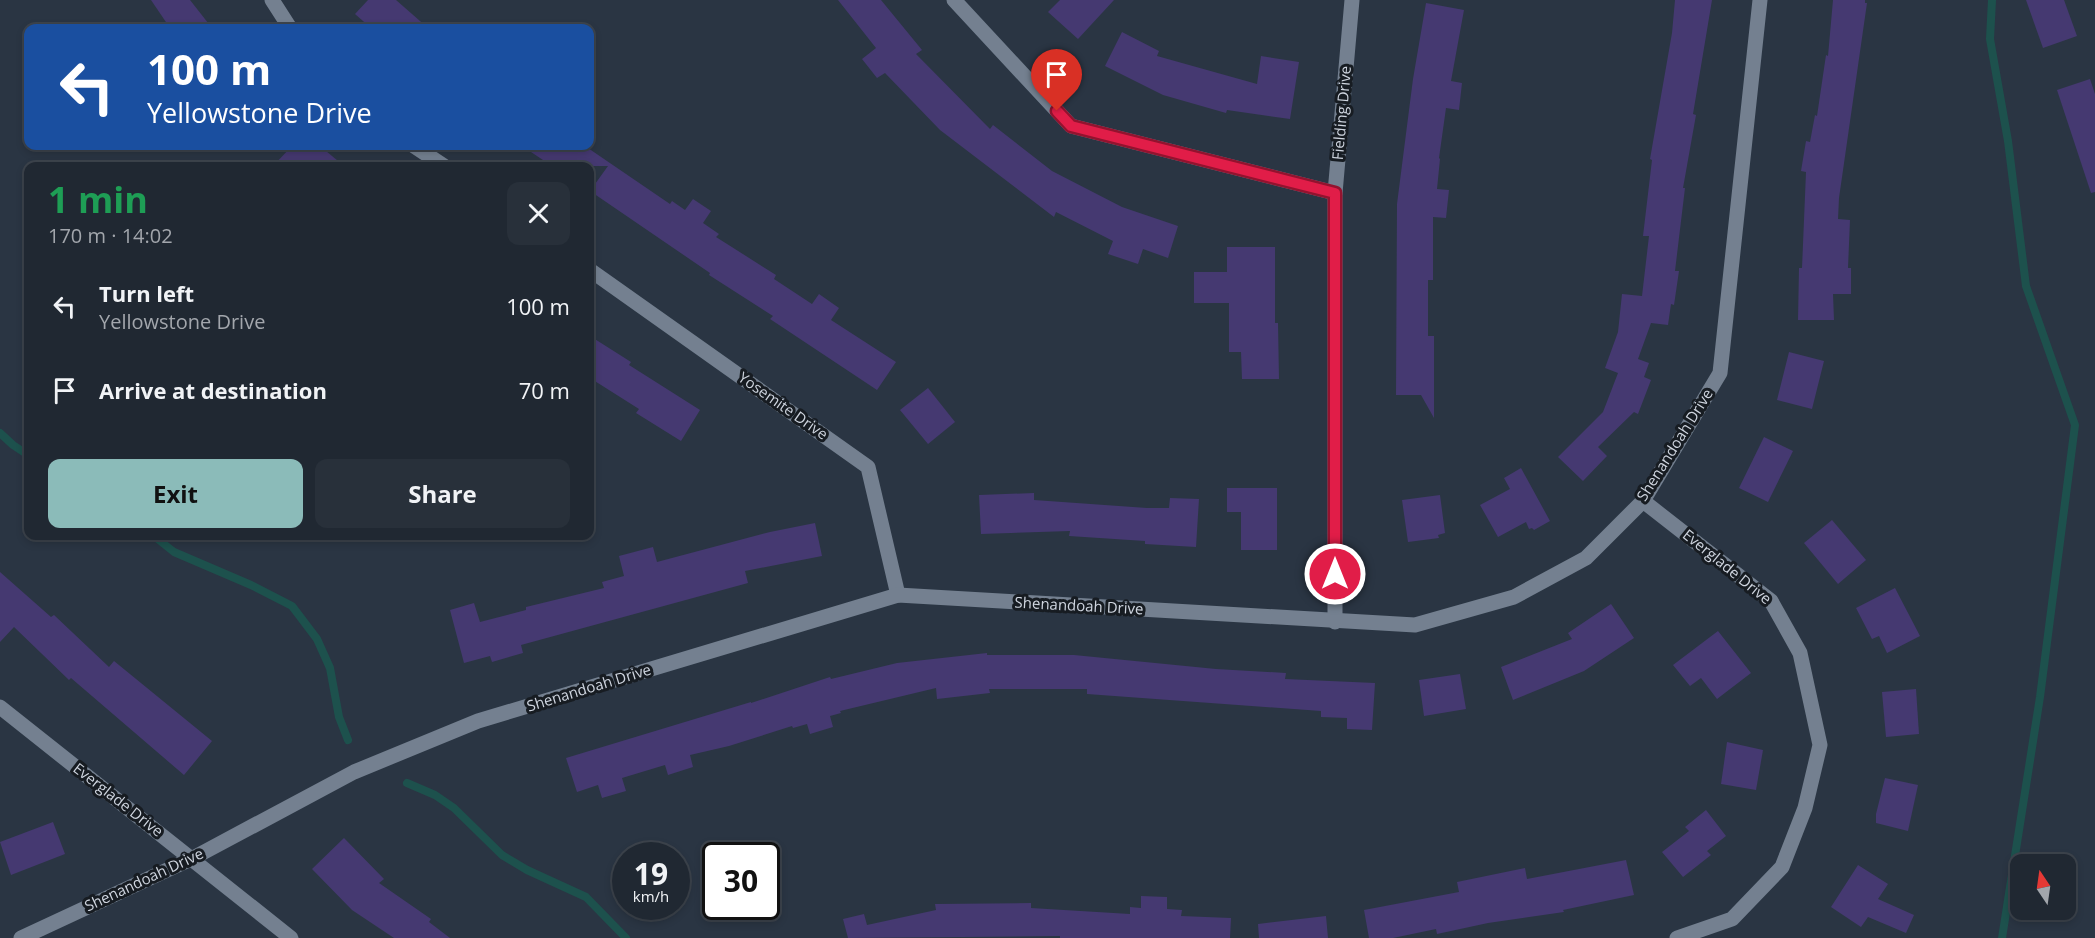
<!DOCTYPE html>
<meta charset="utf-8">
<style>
body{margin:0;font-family:"Open Sans",sans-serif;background:#28303a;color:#f1f3f6;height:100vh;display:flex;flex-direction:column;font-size:22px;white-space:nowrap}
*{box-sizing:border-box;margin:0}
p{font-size:20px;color:#a2a6ac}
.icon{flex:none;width:33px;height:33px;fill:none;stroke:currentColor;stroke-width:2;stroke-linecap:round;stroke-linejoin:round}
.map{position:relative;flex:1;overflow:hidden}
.panel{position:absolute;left:24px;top:162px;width:570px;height:378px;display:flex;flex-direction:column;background:#202832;border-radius:12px;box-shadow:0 3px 9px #0003,0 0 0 2px #3d444d}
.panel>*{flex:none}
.top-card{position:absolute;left:24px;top:24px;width:570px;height:126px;border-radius:12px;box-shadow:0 3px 9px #0003,0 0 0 2px #3d444d;background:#1a4fa0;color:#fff;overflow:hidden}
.needle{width:39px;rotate:347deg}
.fabs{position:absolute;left:2010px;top:854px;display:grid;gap:12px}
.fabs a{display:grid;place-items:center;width:66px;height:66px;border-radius:12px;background:#202832;box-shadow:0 3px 9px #0003,0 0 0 2px #3d444d;font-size:30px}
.speed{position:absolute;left:612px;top:842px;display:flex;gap:12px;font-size:30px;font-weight:700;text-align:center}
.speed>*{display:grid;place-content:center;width:78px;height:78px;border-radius:50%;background:#202832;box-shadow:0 3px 9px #0003,0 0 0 2px #3d444d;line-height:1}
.speed small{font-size:15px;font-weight:400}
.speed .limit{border:3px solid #111;border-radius:9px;background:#fff;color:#111}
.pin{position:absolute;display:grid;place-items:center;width:51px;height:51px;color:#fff;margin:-62px -26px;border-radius:50% 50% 50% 0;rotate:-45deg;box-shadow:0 0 6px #0007}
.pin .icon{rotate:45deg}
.me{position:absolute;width:66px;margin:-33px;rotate:0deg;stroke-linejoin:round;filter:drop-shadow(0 0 4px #0008)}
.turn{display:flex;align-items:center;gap:21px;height:126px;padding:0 24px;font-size:27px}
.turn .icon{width:78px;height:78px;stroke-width:2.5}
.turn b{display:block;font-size:42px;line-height:51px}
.round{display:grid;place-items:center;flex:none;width:63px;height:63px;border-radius:12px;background:#28303a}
.overview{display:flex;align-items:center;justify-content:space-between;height:102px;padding:0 24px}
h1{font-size:36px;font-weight:700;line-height:45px;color:#1e9e55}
.button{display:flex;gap:12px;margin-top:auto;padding:12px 24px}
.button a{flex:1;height:69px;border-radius:12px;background:#8bbbb9;color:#111;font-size:24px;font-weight:700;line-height:69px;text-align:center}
.button a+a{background:#28303a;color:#f1f3f6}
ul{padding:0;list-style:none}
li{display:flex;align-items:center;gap:18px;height:84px;padding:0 24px}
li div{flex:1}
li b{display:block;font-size:22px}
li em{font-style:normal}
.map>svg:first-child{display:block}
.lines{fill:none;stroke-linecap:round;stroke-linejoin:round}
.stream{stroke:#1d514d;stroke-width:8}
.building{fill:#453971}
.street{stroke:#748090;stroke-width:15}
.route-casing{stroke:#92132f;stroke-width:15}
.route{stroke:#e11d48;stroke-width:10}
.labels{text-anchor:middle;stroke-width:6;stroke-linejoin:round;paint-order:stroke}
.street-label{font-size:15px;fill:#cfd5df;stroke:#171c22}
</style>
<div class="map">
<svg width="2095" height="938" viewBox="0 0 2095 938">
<rect width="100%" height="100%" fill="#2a3543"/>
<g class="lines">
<g class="stream">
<path d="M 1992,0 L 1990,39 L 2008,141 L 2026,286 L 2075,425 L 2040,697 L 2002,938"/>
<path d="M 0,433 L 13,445 L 28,455"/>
<path d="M 154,536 L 174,552 L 251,585 L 292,606 L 317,639 L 330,668 L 339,717 L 348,740"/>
<path d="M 407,783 L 435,795 L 454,808 L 502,855 L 527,870 L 586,897 L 626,938"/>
</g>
</g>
<g class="building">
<path d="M 151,0 L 190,0 L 212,28 L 170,28 Z"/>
<path d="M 368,0 L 396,0 L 428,28 L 371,28 L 355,14 Z"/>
<path d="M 838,0 L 881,0 L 922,50 L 916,54 L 990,129 L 993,125 L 1052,171 L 1122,207 L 1178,226 L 1168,258 L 1143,249 L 1138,264 L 1108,254 L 1113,241 L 1056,212 L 1054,217 L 940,130 L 885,73 L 877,78 L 862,59 L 876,48 Z"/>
<path d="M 1060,0 L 1114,0 L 1078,39 L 1048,12 Z"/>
<path d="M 1675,0 L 1712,0 L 1693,114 L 1696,115 L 1683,188 L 1685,188 L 1675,271 L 1679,271 L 1674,305 L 1671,304 L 1668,325 L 1651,323 L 1638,359 L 1649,363 L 1644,377 L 1651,380 L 1638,414 L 1634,412 L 1598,447 L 1607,456 L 1583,481 L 1558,457 L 1603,412 L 1618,373 L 1605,368 L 1618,332 L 1622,294 L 1642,296 L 1649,236 L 1643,236 L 1652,160 L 1650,159 L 1672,33 Z"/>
<path d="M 1833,0 L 1865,0 L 1865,3 L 1867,3 L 1839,198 L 1838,219 L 1850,220 L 1848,268 L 1851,268 L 1851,294 L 1833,294 L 1834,320 L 1798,320 L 1799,268 L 1802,268 L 1806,172 L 1801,171 L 1806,141 L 1810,142 L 1815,115 L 1817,116 L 1826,55 L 1828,56 Z"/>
<path d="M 2026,0 L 2064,0 L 2077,36 L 2043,48 Z"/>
<path d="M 1426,3 L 1464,10 L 1451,81 L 1462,83 L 1459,110 L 1446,108 L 1439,158 L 1440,159 L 1437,189 L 1449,190 L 1446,218 L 1433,217 L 1433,280 L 1428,280 L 1428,336 L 1434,336 L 1434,418 L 1421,395 L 1396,395 L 1397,204 L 1413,79 Z"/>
<path d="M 1122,32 L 1159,51 L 1157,56 L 1257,84 L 1261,56 L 1299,62 L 1290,119 L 1227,110 L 1226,113 L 1163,95 L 1105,66 Z"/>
<path d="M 2090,79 L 2095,94 L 2095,192 L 2091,193 L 2057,90 Z"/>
<path d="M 292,146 L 320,146 L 344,166 L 273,166 Z"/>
<path d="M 522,146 L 585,146 L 670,204 L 672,201 L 685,210 L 693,199 L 711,211 L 703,223 L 719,234 L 716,237 L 776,275 L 774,279 L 812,304 L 819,294 L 839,308 L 831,320 L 896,362 L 877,390 L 770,319 L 773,316 L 709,275 L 710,273 L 590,191 L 608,166 L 552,166 Z"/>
<path d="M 1227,247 L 1275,247 L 1275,323 L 1278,323 L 1279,379 L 1242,379 L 1241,352 L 1229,352 L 1229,303 L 1194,303 L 1194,272 L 1227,272 Z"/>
<path d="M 590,336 L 631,362 L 629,365 L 700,410 L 681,441 L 636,413 L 639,409 L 590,378 Z"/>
<path d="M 1789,352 L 1824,361 L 1812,409 L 1777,400 Z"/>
<path d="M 928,388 L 955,422 L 928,444 L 900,410 Z"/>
<path d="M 1764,437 L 1793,451 L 1768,502 L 1739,488 Z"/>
<path d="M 1521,468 L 1550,521 L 1534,530 L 1532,528 L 1529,529 L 1526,522 L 1498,537 L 1480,505 L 1510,489 L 1504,478 Z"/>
<path d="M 1227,488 L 1277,488 L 1277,550 L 1241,550 L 1241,512 L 1227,512 Z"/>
<path d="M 1034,493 L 1034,500 L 1147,508 L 1169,508 L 1170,498 L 1199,499 L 1196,547 L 1145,544 L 1145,541 L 1069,536 L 1070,531 L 981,534 L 979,495 Z"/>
<path d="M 1440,495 L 1445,533 L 1438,535 L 1439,538 L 1408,542 L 1402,500 Z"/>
<path d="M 1832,520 L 1866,560 L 1838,584 L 1804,543 Z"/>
<path d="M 815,523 L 822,556 L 745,571 L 748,583 L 521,645 L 523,653 L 492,662 L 490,656 L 464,663 L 450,610 L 474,603 L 480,622 L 526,610 L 526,607 L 604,588 L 602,582 L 624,576 L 619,556 L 653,547 L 657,562 L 770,532 Z"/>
<path d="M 0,572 L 51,617 L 54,615 L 109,667 L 114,661 L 212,741 L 184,775 L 71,678 L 69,680 L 14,627 L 0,642 Z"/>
<path d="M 1895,588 L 1920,636 L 1887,653 L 1879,636 L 1872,639 L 1856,608 Z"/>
<path d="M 1611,604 L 1634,638 L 1584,671 L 1513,700 L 1501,667 L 1572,639 L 1568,633 Z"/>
<path d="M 1718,631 L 1751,673 L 1717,699 L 1701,678 L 1690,686 L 1673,665 Z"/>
<path d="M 987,653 L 987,655 L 1074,655 L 1216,669 L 1286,673 L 1285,679 L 1375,683 L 1372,730 L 1347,729 L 1347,718 L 1321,717 L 1321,711 L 1087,694 L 1087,689 L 989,689 L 990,693 L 937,699 L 936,688 L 840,711 L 841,713 L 830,716 L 833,727 L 810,734 L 807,724 L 793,728 L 792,726 L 729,746 L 690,755 L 693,767 L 668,775 L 665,765 L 622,778 L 626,791 L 602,798 L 598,785 L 577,792 L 566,758 L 751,702 L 751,703 L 830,677 L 831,679 L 897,663 Z"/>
<path d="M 1460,674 L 1466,709 L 1424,716 L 1419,680 Z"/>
<path d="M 1916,689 L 1919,734 L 1886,737 L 1882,692 Z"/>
<path d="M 1727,742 L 1763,750 L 1756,790 L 1721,784 Z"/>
<path d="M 1885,778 L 1918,785 L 1908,831 L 1876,823 L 1876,814 Z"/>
<path d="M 1706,810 L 1726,836 L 1707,851 L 1711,855 L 1683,877 L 1662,852 L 1689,831 L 1685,827 Z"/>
<path d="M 53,822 L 65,854 L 11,875 L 0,842 Z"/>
<path d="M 344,838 L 384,879 L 379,883 L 431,919 L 429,922 L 450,938 L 394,938 L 352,910 L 312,869 Z"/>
<path d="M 1626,860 L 1634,895 L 1563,910 L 1564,912 L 1488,923 L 1437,934 L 1436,929 L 1393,938 L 1369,938 L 1364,910 L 1459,892 L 1457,882 L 1525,868 L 1527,879 Z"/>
<path d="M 1858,865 L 1888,884 L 1878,899 L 1914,915 L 1906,933 L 1868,917 L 1861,927 L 1831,907 Z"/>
<path d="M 1141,896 L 1167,897 L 1167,909 L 1182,910 L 1181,916 L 1231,918 L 1230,938 L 1060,938 L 1060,936 L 848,938 L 843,919 L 864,914 L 867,925 L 936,910 L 935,904 L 1031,903 L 1031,908 L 1130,914 L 1130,907 L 1141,908 Z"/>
<path d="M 1326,916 L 1328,938 L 1259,938 L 1258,924 Z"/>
</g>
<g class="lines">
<g class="street">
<path d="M 272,0 L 290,28"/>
<path d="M 954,0 L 1071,126 L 1335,193"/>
<path d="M 414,146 L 444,166"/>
<path d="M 590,270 L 868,467 L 898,595"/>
<path d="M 1643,501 L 1771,601 L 1800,653 L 1820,745 L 1805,808 L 1782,867 L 1732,919 L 1677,938"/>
<path d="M 1335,622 L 1335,193 L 1352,0"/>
<path d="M 0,707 L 291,938"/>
<path d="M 21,938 L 193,858 L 354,772 L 478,721 L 898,595 L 1415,625 L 1514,597 L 1586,558 L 1643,501 L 1720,373 L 1760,0"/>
</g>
</g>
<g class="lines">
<defs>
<path id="route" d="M 1057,111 L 1071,126 L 1335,193 L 1335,574"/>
</defs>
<use href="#route" class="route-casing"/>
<use href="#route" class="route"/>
</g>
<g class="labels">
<g class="street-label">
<text transform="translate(1342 113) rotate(-85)" y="5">Fielding Drive</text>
<text transform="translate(783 406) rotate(35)" y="5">Yosemite Drive</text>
<text transform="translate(1675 445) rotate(-58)" y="5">Shenandoah Drive</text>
<text transform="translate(1727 567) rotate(39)" y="5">Everglade Drive</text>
<text transform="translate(1079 606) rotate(3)" y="5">Shenandoah Drive</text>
<text transform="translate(589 688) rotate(-17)" y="5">Shenandoah Drive</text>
<text transform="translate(118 800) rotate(38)" y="5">Everglade Drive</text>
<text transform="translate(144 880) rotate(-25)" y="5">Shenandoah Drive</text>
</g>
</g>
</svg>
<div class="fabs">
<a><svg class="needle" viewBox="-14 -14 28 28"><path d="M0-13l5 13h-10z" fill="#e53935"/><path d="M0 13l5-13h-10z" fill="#a2a6ac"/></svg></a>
</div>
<div class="speed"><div>19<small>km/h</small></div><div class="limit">30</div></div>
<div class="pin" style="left:1057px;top:111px;background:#d93025"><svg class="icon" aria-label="arrive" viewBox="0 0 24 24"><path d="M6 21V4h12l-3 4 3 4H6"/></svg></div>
<svg class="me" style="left:1335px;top:574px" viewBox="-20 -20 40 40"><circle r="17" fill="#e11d48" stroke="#fff" stroke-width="3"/><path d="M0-11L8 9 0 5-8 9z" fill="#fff"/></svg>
<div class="top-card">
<div class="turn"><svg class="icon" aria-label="left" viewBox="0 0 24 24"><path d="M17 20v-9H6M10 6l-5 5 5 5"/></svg><div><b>100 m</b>Yellowstone Drive</div></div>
</div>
<section class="panel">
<div class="overview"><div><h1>1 min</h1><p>170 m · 14:02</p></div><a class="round"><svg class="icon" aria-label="close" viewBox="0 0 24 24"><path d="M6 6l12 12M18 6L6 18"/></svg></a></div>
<ul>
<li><svg class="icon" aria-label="left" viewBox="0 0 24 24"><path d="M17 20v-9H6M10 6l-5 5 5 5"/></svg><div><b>Turn left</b><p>Yellowstone Drive</p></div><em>100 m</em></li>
<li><svg class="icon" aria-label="arrive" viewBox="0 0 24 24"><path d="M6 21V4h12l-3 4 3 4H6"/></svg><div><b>Arrive at destination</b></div><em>70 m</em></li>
</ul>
<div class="button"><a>Exit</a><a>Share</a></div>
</section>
</div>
